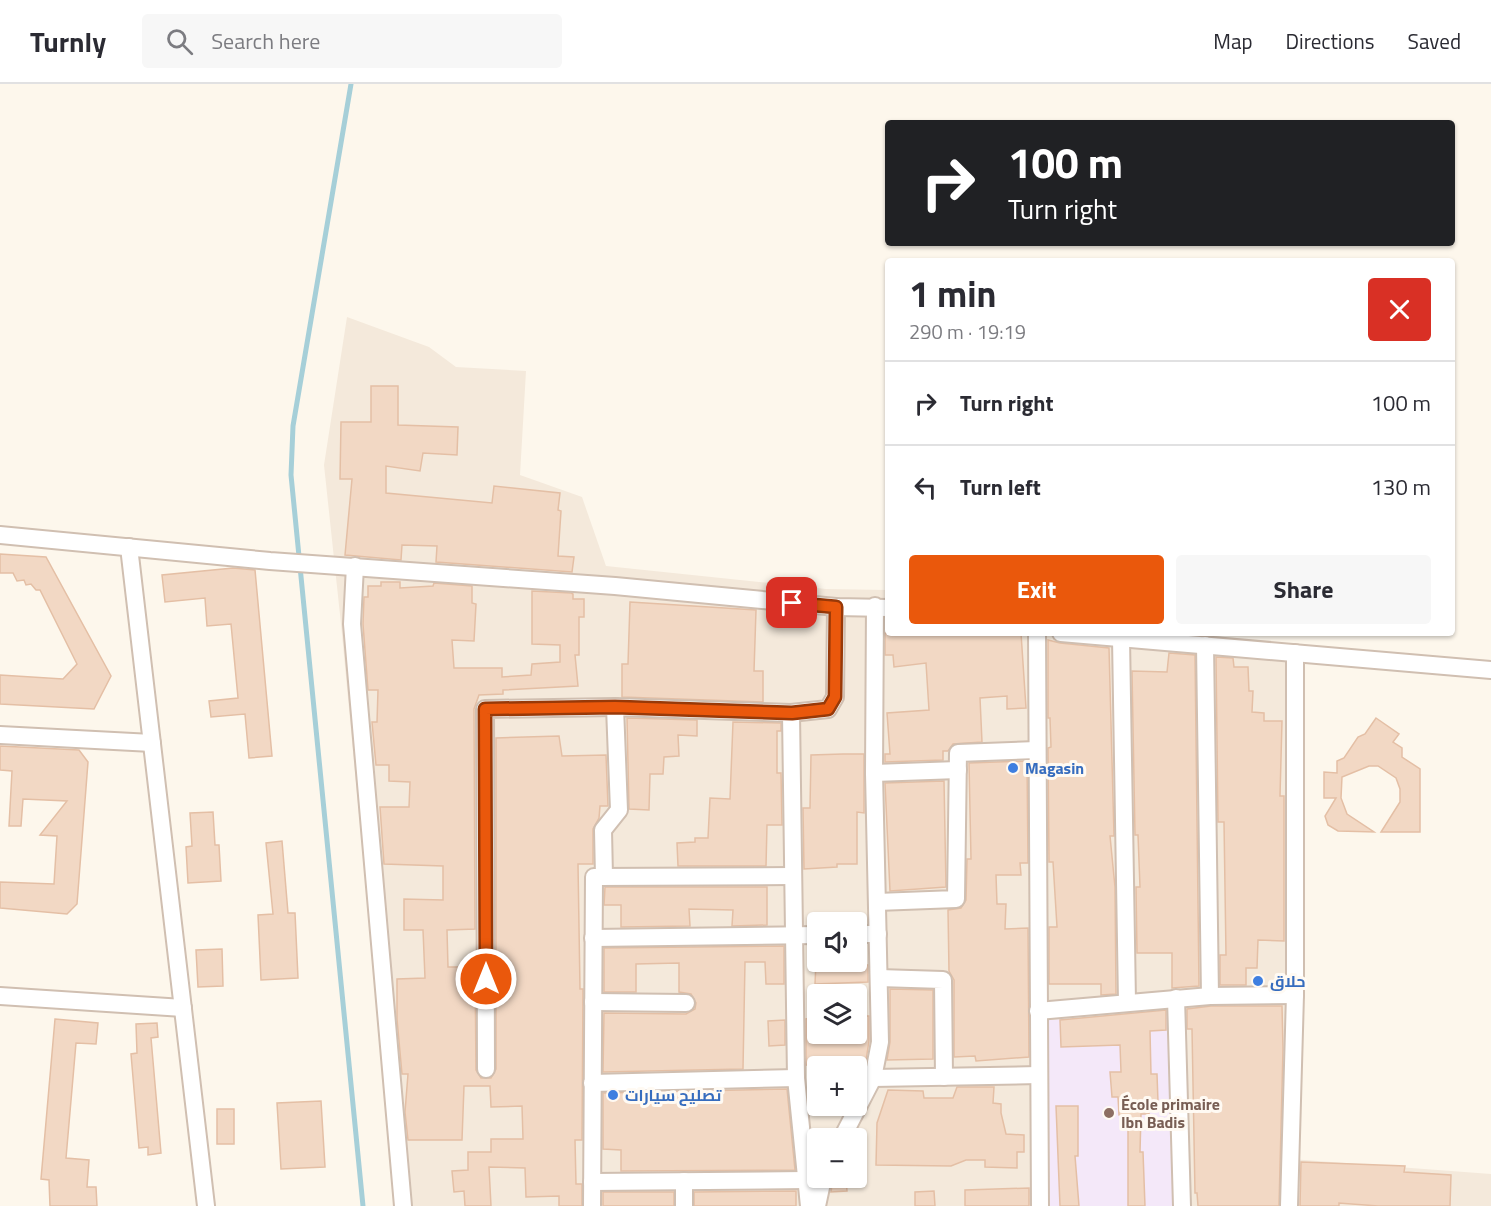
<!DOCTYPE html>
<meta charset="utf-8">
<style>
body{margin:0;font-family:"Titillium Web",Cairo,sans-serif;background:#f7f7f7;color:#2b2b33;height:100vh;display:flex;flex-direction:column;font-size:22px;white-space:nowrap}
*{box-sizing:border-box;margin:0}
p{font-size:20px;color:#7c7c81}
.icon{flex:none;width:33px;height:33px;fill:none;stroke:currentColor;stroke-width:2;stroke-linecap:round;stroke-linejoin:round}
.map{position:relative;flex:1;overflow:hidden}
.panel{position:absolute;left:885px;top:174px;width:570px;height:378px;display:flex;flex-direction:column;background:#fff;border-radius:6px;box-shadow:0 2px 4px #0004}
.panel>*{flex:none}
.banner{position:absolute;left:885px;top:36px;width:570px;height:126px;border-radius:6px;box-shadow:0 2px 4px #0004;background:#202124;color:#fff;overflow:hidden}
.tools{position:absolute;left:807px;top:828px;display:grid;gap:12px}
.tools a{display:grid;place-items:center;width:60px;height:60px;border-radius:6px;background:#fff;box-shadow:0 2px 4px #0004;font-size:30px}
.pin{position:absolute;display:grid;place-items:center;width:51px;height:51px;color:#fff;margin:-26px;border-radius:12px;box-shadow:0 3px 9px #0006}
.me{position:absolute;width:66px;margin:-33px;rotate:0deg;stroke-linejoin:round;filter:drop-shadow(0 0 4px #0008)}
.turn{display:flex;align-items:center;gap:21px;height:126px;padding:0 24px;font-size:27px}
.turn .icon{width:78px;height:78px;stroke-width:2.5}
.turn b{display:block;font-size:42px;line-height:51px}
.round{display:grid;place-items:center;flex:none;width:63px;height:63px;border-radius:6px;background:#f7f7f7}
.overview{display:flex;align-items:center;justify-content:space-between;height:102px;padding:0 24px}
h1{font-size:36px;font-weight:700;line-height:45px}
.button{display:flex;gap:12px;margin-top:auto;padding:12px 24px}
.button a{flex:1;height:69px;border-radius:6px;background:#ea580c;color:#fff;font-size:24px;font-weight:700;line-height:69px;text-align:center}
.button a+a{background:#f7f7f7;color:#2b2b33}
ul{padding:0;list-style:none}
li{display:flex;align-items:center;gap:18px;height:84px;padding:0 24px;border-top:2px solid #e1e1e2}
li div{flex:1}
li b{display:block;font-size:22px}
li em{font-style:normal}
header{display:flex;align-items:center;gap:36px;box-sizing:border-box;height:84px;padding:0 30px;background:#fff;border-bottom:2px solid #e1e1e2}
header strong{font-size:28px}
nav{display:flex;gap:33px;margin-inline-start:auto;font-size:21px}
.search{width:420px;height:54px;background:#f7f7f7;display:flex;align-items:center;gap:15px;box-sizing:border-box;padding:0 21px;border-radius:6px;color:#7c7c81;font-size:22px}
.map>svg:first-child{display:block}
.residential{fill:#f4e9db;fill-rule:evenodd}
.education{fill:#f4e8f9}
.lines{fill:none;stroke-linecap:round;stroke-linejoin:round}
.stream{stroke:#a6cfd8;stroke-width:5}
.building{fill:#f2d8c4;stroke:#e4bfa5;stroke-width:1.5}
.street-casing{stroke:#d0bfb1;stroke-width:20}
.street{stroke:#fff;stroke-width:16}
.route-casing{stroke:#983908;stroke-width:15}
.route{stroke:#ea580c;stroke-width:10}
.shop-dot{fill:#3f7fe0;stroke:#fffaf3;stroke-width:2}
.education-dot{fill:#8d6e63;stroke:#fffaf3;stroke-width:2}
.labels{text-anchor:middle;stroke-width:6;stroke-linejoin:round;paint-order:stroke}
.shop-label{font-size:16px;font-weight:bold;fill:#366cbe;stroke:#fffaf3;text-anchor:start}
.education-label{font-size:16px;font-weight:bold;fill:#785e54;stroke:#fffaf3;text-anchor:start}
</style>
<header>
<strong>Turnly</strong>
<div class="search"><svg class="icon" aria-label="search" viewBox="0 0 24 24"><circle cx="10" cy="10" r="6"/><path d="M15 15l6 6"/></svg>Search here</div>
<nav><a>Map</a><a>Directions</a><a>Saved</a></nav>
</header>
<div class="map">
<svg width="1491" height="1122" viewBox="0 0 1491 1122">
<rect width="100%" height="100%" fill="#fdf7ec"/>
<path class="residential" d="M 347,233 L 429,263 L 456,283 L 526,287 L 520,391 L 582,413 L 606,482 L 826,505 L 888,506 L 888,549 L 1204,549 L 1295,569 L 1291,1075 L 1491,1090 L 1491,1122 L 396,1122 L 341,540 L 324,381 ZM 818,838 L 856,838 L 856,878 L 818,878 ZM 818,910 L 856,910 L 856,950 L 818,950 ZM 818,982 L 856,982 L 856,1022 L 818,1022 ZM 818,1054 L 856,1054 L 856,1094 L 818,1094 Z"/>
<path class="education" d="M 1168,931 L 1173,1122 L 1047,1122 L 1046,936 Z"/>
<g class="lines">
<path class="stream" d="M 351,0 L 293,342 L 291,391 L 363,1122"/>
</g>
<g class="building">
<path d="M 371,302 L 398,302 L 398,341 L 458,343 L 457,371 L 423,369 L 420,387 L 386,382 L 386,409 L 492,419 L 494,402 L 560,409 L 558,426 L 561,427 L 558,472 L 574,473 L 572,488 L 436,478 L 437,462 L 402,461 L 401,476 L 345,471 L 352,395 L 340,395 L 341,338 L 371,338 Z"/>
<path d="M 0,470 L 46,473 L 111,592 L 94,625 L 0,620 L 0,591 L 63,595 L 77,580 L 40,506 L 36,506 L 31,500 L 26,501 L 24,496 L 17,497 L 13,489 L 0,489 Z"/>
<path d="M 233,484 L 255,486 L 272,672 L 249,674 L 245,630 L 211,633 L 209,617 L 238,614 L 231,540 L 207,542 L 205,514 L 165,518 L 162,491 Z"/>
<path d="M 381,498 L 400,498 L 400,504 L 433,502 L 434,499 L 472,502 L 472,519 L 476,520 L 474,557 L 452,556 L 454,584 L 502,584 L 502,593 L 531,591 L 532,580 L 560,578 L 560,561 L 532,560 L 532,507 L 571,509 L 573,510 L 573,515 L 584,515 L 584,533 L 579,533 L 579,571 L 575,571 L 578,602 L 503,606 L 503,610 L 479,611 L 474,625 L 475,845 L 447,846 L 448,883 L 475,883 L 476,986 L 481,994 L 491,994 L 496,985 L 496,654 L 559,652 L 562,672 L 606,671 L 608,722 L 600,722 L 599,734 L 593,745 L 593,780 L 578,780 L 580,905 L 583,905 L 582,1056 L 575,1056 L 576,1100 L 582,1100 L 582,1122 L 559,1122 L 559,1112 L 526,1113 L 525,1084 L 489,1083 L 491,1122 L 465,1122 L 464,1107 L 454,1108 L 452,1087 L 468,1086 L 468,1068 L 491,1068 L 491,1055 L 523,1055 L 522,1022 L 491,1023 L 490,1002 L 464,1002 L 462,1056 L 408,1056 L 405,1028 L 408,990 L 402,990 L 397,935 L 397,895 L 425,894 L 423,846 L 404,846 L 404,815 L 443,816 L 443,782 L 384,780 L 380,723 L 409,723 L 410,698 L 389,697 L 389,681 L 376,681 L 372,638 L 377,638 L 378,606 L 368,606 L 363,540 L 364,513 L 368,513 L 368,502 L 381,502 Z"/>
<path d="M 630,518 L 756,526 L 754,587 L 763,587 L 763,618 L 622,613 L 622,580 L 628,580 Z"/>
<path d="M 885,549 L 1021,549 L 1026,624 L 1007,625 L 1007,612 L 980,614 L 982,658 L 953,660 L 948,667 L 943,667 L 943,676 L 885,678 L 885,670 L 890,670 L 887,629 L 929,626 L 926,579 L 894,583 L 893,571 L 885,571 Z"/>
<path d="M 1048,556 L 1060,559 L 1109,564 L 1114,752 L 1110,752 L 1115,803 L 1116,910 L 1101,911 L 1101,900 L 1049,900 L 1049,843 L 1057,843 L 1053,778 L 1049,778 L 1048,664 L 1051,663 L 1050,634 L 1048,634 Z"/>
<path d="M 1169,569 L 1195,571 L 1199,902 L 1172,904 L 1172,869 L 1137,869 L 1136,803 L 1140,803 L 1138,751 L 1135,751 L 1132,587 L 1167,588 Z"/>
<path d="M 1216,573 L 1233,574 L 1234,583 L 1248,583 L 1249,607 L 1253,607 L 1252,628 L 1264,629 L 1264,637 L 1282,637 L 1280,712 L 1284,712 L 1284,857 L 1258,856 L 1257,884 L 1246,884 L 1246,901 L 1220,901 L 1220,871 L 1226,871 L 1224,738 L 1218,738 Z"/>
<path d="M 627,634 L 697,636 L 697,652 L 678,651 L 679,672 L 664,673 L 663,690 L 650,690 L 649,726 L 629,725 Z"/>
<path d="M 1376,634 L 1399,650 L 1393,658 L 1402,664 L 1402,673 L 1420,685 L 1420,748 L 1381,748 L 1400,718 L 1400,705 L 1396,694 L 1378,682 L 1369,682 L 1342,693 L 1341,714 L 1347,730 L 1374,748 L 1338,747 L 1328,741 L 1325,732 L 1336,714 L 1324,714 L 1324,688 L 1337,689 L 1337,677 L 1344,674 L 1358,653 L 1365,650 Z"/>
<path d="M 733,638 L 781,639 L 781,647 L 777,647 L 777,689 L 781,689 L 782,741 L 767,741 L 766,782 L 678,782 L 677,759 L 695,758 L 695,754 L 708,754 L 710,714 L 730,715 Z"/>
<path d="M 0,662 L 79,666 L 88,678 L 77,820 L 67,830 L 0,824 L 0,798 L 54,800 L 57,752 L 40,751 L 67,717 L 23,715 L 21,742 L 9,742 L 12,687 L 0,686 Z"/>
<path d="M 843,670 L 864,670 L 864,729 L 857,728 L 857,780 L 837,780 L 837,783 L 804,785 L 803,724 L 810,724 L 811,671 Z"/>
<path d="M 1027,677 L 1028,779 L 1020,779 L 1021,791 L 996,791 L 997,820 L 1006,820 L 1005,845 L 1028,844 L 1029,973 L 976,977 L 975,972 L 954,973 L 954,896 L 949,887 L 948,826 L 961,824 L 966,816 L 967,775 L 971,775 L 969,679 Z"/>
<path d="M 944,697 L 946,803 L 890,807 L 885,699 Z"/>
<path d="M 213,728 L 215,761 L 219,761 L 221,797 L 188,799 L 186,763 L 192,762 L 190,729 Z"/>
<path d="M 282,757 L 288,829 L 295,829 L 298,894 L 261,896 L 258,831 L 273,830 L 266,759 Z"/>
<path d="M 605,803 L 767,803 L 767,841 L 732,842 L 733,826 L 689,825 L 690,842 L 621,843 L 621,821 L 604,821 Z"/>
<path d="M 784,862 L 784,900 L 766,900 L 765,878 L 745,878 L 743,985 L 603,988 L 604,929 L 686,930 L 695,925 L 696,919 L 691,910 L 679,908 L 679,879 L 636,880 L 636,908 L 604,908 L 604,864 Z"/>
<path d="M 222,865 L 223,902 L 198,903 L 196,866 Z"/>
<path d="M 816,878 L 851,878 L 851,881 L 868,881 L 868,898 L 815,900 Z"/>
<path d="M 890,905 L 933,906 L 933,975 L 887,976 L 890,958 Z"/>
<path d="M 1211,922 L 1282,922 L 1283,965 L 1279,1122 L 1198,1122 L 1197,1109 L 1195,1109 L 1192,945 L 1187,945 L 1187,925 Z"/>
<path d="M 1166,926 L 1166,946 L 1150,947 L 1151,990 L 1157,990 L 1158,1018 L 1149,1018 L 1149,1030 L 1141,1030 L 1140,1068 L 1143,1068 L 1145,1122 L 1128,1122 L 1128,1031 L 1119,1031 L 1118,1013 L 1112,1013 L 1110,988 L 1121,988 L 1120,961 L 1061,963 L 1060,936 Z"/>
<path d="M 856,932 L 869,932 L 869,957 L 866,976 L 837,977 L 845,980 L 844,982 L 806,981 L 806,935 L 812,934 L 813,952 L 844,955 L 843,950 L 856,950 Z"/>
<path d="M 55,935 L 98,939 L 96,960 L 76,959 L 66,1074 L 89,1076 L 87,1103 L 96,1103 L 97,1122 L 50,1122 L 49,1096 L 41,1095 Z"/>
<path d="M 785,936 L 785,961 L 769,962 L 768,937 Z"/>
<path d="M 157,939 L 158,953 L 151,954 L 161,1069 L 148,1071 L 148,1063 L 139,1064 L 131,970 L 137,969 L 136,940 Z"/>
<path d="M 957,1003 L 994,1003 L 993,1019 L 1001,1020 L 1001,1029 L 1006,1050 L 1024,1051 L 1024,1068 L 1017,1068 L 1017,1084 L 985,1083 L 985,1076 L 966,1076 L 951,1082 L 876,1081 L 877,1039 L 888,1006 L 923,1007 L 924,1014 L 953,1014 Z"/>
<path d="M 787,1005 L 795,1086 L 621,1087 L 621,1066 L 603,1065 L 603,1009 Z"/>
<path d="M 321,1017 L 325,1083 L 281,1085 L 277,1019 Z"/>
<path d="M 1056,1022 L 1078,1022 L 1078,1072 L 1075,1072 L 1079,1122 L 1060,1122 Z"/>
<rect x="217" y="1025" width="17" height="35"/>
<path d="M 1301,1078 L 1405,1082 L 1404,1088 L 1451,1091 L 1450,1122 L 1378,1122 L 1339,1119 L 1339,1122 L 1300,1122 Z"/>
<path d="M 833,1094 L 846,1094 L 847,1107 L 831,1108 Z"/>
<path d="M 1029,1104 L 1029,1122 L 965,1122 L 965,1106 Z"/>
<path d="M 796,1107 L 796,1122 L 694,1122 L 694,1108 Z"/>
<path d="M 934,1107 L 935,1122 L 915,1122 L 915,1108 Z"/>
<rect x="603" y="1108" width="71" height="14"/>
</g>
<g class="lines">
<defs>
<g id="street">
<path d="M 0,451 L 270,477 L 615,502 L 836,523 L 888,524"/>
<path d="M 129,463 L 206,1122"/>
<path d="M 355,482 L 352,540 L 403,1122"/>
<path d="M 1037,549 L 1040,1122"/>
<path d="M 1061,549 L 1491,586"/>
<path d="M 1121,554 L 1127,918"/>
<path d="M 1205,561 L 1210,912"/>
<path d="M 791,629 L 796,994 L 809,1122"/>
<path d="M 0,651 L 152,659"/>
<path d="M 874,689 L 958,686"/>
<path d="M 604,793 L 603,746 L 619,726 L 615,623 L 791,629 L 828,625 L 835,613 L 836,523"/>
<path d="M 877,818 L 956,815 L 958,669 L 1037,666"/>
<path d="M 856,850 L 878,850"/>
<path d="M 593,854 L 818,851"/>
<path d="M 879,894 L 943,896 L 944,993"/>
<path d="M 0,912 L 183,924"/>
<path d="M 1176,914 L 1182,1122"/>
<path d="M 593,918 L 686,919"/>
<path d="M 1038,927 L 1210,912 L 1295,911"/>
<path d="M 486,985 L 485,625 L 615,623"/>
<path d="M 873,994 L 1039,991"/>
<path d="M 592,999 L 796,994"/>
<path d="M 842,1054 L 873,994 L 880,958 L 874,689 L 875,522"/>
<path d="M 684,1097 L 684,1122"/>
<path d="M 592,1098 L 805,1096"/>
<path d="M 592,1122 L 594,793 L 792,792"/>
<path d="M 817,1122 L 823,1094"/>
<path d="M 1289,1122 L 1295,911 L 1295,569"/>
</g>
</defs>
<use href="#street" class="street-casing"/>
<use href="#street" class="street"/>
</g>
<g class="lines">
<defs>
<path id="route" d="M 486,895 L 485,625 L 615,623 L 792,629 L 828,625 L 835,613 L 836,523 L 792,519"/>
</defs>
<use href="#route" class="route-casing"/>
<use href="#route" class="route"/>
</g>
<g class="shop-dot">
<circle cx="1013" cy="684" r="6"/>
<circle cx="1258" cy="897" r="6"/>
<circle cx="613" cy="1011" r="6"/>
</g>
<circle class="education-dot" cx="1109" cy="1029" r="6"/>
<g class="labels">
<g class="shop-label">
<text x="1025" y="690">Magasin</text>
<text x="1270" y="903">حلاق</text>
<text x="625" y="1017">تصليح سيارات</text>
</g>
<g class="education-label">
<text x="1121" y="1026">École primaire<tspan x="1121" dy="18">Ibn Badis</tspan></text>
</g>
</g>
</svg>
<div class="tools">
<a><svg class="icon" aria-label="sound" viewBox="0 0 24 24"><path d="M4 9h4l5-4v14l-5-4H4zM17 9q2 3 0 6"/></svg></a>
<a><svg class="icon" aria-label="layers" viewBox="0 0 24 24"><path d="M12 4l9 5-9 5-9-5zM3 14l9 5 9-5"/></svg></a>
<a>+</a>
<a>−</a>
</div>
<div class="pin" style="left:792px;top:519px;background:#d93025"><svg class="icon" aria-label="arrive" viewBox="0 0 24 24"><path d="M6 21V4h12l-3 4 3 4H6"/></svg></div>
<svg class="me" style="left:486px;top:895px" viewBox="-20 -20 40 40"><circle r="17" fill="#ea580c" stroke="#fff" stroke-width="3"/><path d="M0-11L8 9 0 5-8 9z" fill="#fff"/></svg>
<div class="banner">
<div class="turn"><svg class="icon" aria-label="right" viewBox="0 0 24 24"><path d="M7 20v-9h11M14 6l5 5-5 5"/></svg><div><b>100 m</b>Turn right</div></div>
</div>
<section class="panel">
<div class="overview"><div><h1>1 min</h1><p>290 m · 19:19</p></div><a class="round" style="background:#d93025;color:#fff"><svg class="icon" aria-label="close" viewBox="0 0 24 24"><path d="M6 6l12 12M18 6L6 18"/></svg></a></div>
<ul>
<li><svg class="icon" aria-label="right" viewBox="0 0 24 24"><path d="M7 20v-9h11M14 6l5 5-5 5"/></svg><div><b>Turn right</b></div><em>100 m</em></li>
<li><svg class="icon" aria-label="left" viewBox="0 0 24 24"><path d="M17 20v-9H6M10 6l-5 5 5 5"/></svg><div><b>Turn left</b></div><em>130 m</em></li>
</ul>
<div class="button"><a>Exit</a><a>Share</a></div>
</section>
</div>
